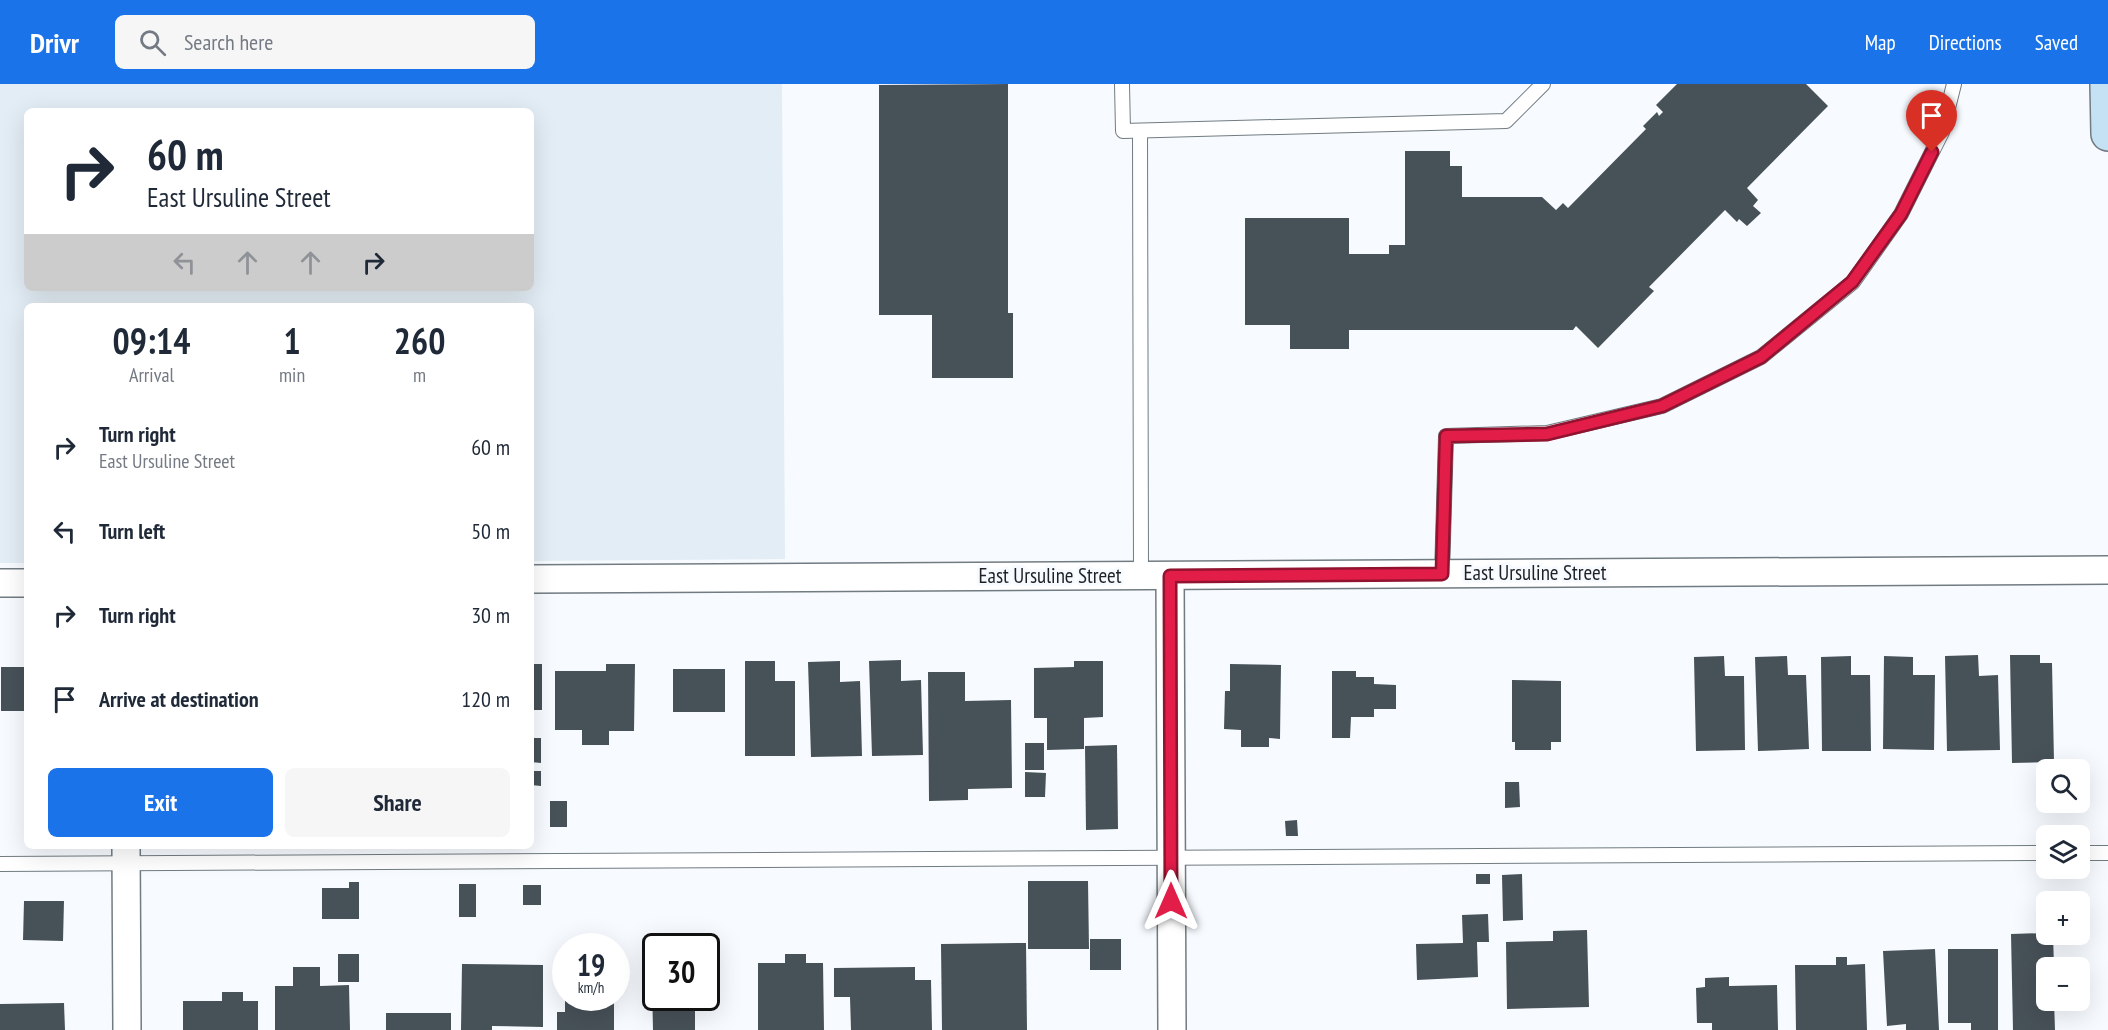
<!DOCTYPE html>
<meta charset="utf-8">
<style>
body{margin:0;font-family:"PT Sans Narrow",sans-serif;background:#f6f6f7;color:#1f2937;height:100vh;display:flex;flex-direction:column;font-size:22px;white-space:nowrap}
*{box-sizing:border-box;margin:0}
p{font-size:20px;color:#747a83}
.icon{flex:none;width:33px;height:33px;fill:none;stroke:currentColor;stroke-width:2;stroke-linecap:round;stroke-linejoin:round}
.map{position:relative;flex:1;overflow:hidden}
.panel{position:absolute;left:24px;top:219px;width:510px;height:546px;display:flex;flex-direction:column;background:#fff;border-radius:9px;box-shadow:0 6px 24px #0002}
.panel>*{flex:none}
.top-card{position:absolute;left:24px;top:24px;width:510px;height:183px;border-radius:9px;box-shadow:0 6px 24px #0002;background:#fff;color:#1f2937;overflow:hidden}
.controls{position:absolute;left:2036px;top:675px;display:grid;gap:12px}
.controls a{display:grid;place-items:center;width:54px;height:54px;border-radius:9px;background:#fff;box-shadow:0 6px 24px #0002;font-size:30px}
.speed{position:absolute;left:552px;top:849px;display:flex;gap:12px;font-size:30px;font-weight:700;text-align:center}
.speed>*{display:grid;place-content:center;width:78px;height:78px;border-radius:50%;background:#fff;box-shadow:0 6px 24px #0002;line-height:1}
.speed small{font-size:15px;font-weight:400}
.speed .limit{border:3px solid #111;border-radius:9px;background:#fff;color:#111}
.pin{position:absolute;display:grid;place-items:center;width:51px;height:51px;color:#fff;margin:-62px -26px;border-radius:50% 50% 50% 0;rotate:-45deg;box-shadow:0 0 6px #0007}
.pin .icon{rotate:45deg}
.me{position:absolute;width:66px;margin:-33px;rotate:0deg;stroke-linejoin:round;filter:drop-shadow(0 0 4px #0008)}
.turn{display:flex;align-items:center;gap:21px;height:126px;padding:0 24px;font-size:27px}
.turn .icon{width:78px;height:78px;stroke-width:2.5}
.turn b{display:block;font-size:42px;line-height:51px}
.lanes{display:flex;align-items:center;height:57px;padding:0 24px;background:#0003;justify-content:center;gap:30px;direction:ltr}
.lanes .off{opacity:.35}
.eta{display:flex;justify-content:space-evenly;align-items:center;height:102px;text-align:center}
.eta b{font-size:36px;font-weight:700;line-height:42px}
.action{display:flex;gap:12px;margin-top:auto;padding:12px 24px}
.action a{flex:1;height:69px;border-radius:9px;background:#1a73e8;color:#fff;font-size:24px;font-weight:700;line-height:69px;text-align:center}
.action a+a{background:#f6f6f7;color:#1f2937}
ul{padding:0;list-style:none}
li{display:flex;align-items:center;gap:18px;height:84px;padding:0 24px}
li div{flex:1}
li b{display:block;font-size:22px}
li em{font-style:normal}
header{display:flex;align-items:center;gap:36px;box-sizing:border-box;height:84px;padding:0 30px;background:#1a73e8;color:#fff}
header strong{font-size:28px}
nav{display:flex;gap:33px;margin-inline-start:auto;font-size:21px}
.search{width:420px;height:54px;background:#f6f6f7;display:flex;align-items:center;gap:15px;box-sizing:border-box;padding:0 21px;border-radius:9px;color:#747a83;font-size:22px}
.map>svg:first-child{display:block}
.built{fill:#e3edf5;fill-rule:evenodd}
.building{fill:#475158}
.lines{fill:none;stroke-linecap:round;stroke-linejoin:round}
.service-casing{stroke:#717b82;stroke-width:16}
.minor-casing{stroke:#717b82;stroke-width:30}
.secondary-casing{stroke:#717b82;stroke-width:36}
.service{stroke:#fff;stroke-width:14}
.minor{stroke:#fff;stroke-width:27}
.secondary{stroke:#c5e2f5;stroke-width:33}
.route-casing{stroke:#92132f;stroke-width:15}
.route{stroke:#e11d48;stroke-width:10}
.labels{text-anchor:middle;stroke-width:6;stroke-linejoin:round;paint-order:stroke}
.street-label{font-size:21px;fill:#1e2225;stroke:#f7fbff}
</style>
<header>
<strong>Drivr</strong>
<div class="search"><svg class="icon" aria-label="search" viewBox="0 0 24 24"><circle cx="10" cy="10" r="6"/><path d="M15 15l6 6"/></svg>Search here</div>
<nav><a>Map</a><a>Directions</a><a>Saved</a></nav>
</header>
<div class="map">
<svg width="2108" height="946" viewBox="0 0 2108 946">
<rect width="100%" height="100%" fill="#f7fbff"/>
<path class="built" d="M 0,0 L 782,0 L 785,475 L 531,477 L 531,222 L 27,222 L 27,479 L 0,479 ZM 27,27 L 531,27 L 531,204 L 27,204 Z"/>
<g class="building">
<path d="M 1008,0 L 1008,229 L 1013,229 L 1013,294 L 932,294 L 932,231 L 879,231 L 879,1 Z"/>
<path d="M 1677,0 L 1806,0 L 1828,22 L 1747,104 L 1758,116 L 1753,122 L 1761,129 L 1747,142 L 1739,135 L 1737,138 L 1725,126 L 1649,203 L 1654,207 L 1598,264 L 1576,242 L 1573,246 L 1349,246 L 1349,265 L 1290,265 L 1290,241 L 1245,241 L 1245,134 L 1349,134 L 1349,170 L 1389,170 L 1389,161 L 1405,161 L 1405,67 L 1450,67 L 1450,82 L 1462,82 L 1462,113 L 1542,113 L 1556,126 L 1563,119 L 1568,124 L 1646,45 L 1643,42 L 1657,28 L 1659,32 L 1663,28 L 1656,21 Z"/>
<path d="M 1978,571 L 1979,592 L 1998,591 L 2000,666 L 1947,667 L 1945,572 Z"/>
<path d="M 2010,571 L 2040,571 L 2040,579 L 2052,579 L 2054,678 L 2012,679 Z"/>
<path d="M 1724,572 L 1725,592 L 1744,592 L 1745,666 L 1696,667 L 1694,573 Z"/>
<path d="M 1787,572 L 1788,591 L 1806,591 L 1809,665 L 1758,667 L 1755,573 Z"/>
<path d="M 1851,572 L 1851,591 L 1870,591 L 1871,667 L 1822,667 L 1821,573 Z"/>
<path d="M 1884,572 L 1913,573 L 1913,591 L 1935,591 L 1934,666 L 1883,665 Z"/>
<path d="M 901,576 L 901,597 L 921,596 L 923,671 L 872,672 L 869,577 Z"/>
<path d="M 745,577 L 775,577 L 775,597 L 795,597 L 795,672 L 745,672 Z"/>
<path d="M 840,577 L 840,598 L 860,597 L 862,672 L 811,673 L 808,578 Z"/>
<path d="M 1074,577 L 1103,577 L 1103,633 L 1084,634 L 1084,665 L 1047,666 L 1047,634 L 1034,634 L 1034,584 L 1074,583 Z"/>
<rect x="531" y="580" width="11" height="46"/>
<path d="M 606,580 L 635,580 L 634,647 L 609,647 L 609,661 L 582,661 L 582,646 L 555,646 L 555,587 L 606,587 Z"/>
<path d="M 1230,580 L 1281,581 L 1280,655 L 1269,654 L 1269,663 L 1241,663 L 1241,646 L 1224,645 L 1225,607 L 1230,607 Z"/>
<rect x="1" y="583" width="26" height="44"/>
<rect x="673" y="585" width="52" height="43"/>
<path d="M 1332,587 L 1356,587 L 1356,593 L 1374,593 L 1374,600 L 1396,601 L 1396,625 L 1374,625 L 1374,633 L 1351,633 L 1350,654 L 1332,654 Z"/>
<path d="M 928,588 L 965,588 L 965,617 L 1011,616 L 1012,704 L 968,705 L 968,716 L 929,717 Z"/>
<path d="M 1512,596 L 1561,597 L 1561,658 L 1551,658 L 1551,666 L 1515,666 L 1515,658 L 1512,658 Z"/>
<path d="M 531,654 L 541,654 L 541,679 L 531,678 Z"/>
<rect x="1025" y="659" width="19" height="27"/>
<path d="M 1117,661 L 1118,745 L 1086,746 L 1085,662 Z"/>
<path d="M 531,687 L 541,687 L 541,702 L 531,701 Z"/>
<path d="M 1025,688 L 1046,689 L 1045,713 L 1025,713 Z"/>
<path d="M 1505,698 L 1519,698 L 1520,723 L 1505,724 Z"/>
<rect x="550" y="717" width="17" height="26"/>
<path d="M 1297,736 L 1298,752 L 1286,752 L 1285,737 Z"/>
<rect x="1476" y="790" width="14" height="10"/>
<path d="M 1522,790 L 1523,836 L 1503,837 L 1502,791 Z"/>
<path d="M 1028,797 L 1088,797 L 1089,865 L 1028,865 Z"/>
<path d="M 349,798 L 359,798 L 359,835 L 322,835 L 322,804 L 349,804 Z"/>
<rect x="459" y="800" width="17" height="33"/>
<rect x="523" y="801" width="18" height="20"/>
<path d="M 24,817 L 64,817 L 63,857 L 23,856 Z"/>
<path d="M 1488,830 L 1489,858 L 1477,858 L 1478,893 L 1417,896 L 1416,860 L 1463,859 L 1462,831 Z"/>
<path d="M 1587,846 L 1589,923 L 1507,925 L 1506,858 L 1553,857 L 1553,847 Z"/>
<path d="M 2046,849 L 2053,850 L 2054,884 L 2046,884 L 2046,916 L 2054,916 L 2055,946 L 2013,946 L 2011,850 Z"/>
<rect x="1090" y="855" width="31" height="31"/>
<path d="M 1026,859 L 1027,946 L 942,946 L 941,860 Z"/>
<path d="M 1935,865 L 1939,946 L 1906,946 L 1906,940 L 1887,942 L 1883,867 Z"/>
<path d="M 1948,865 L 1998,865 L 1998,946 L 1971,946 L 1971,939 L 1948,939 Z"/>
<rect x="338" y="870" width="21" height="28"/>
<path d="M 785,870 L 806,870 L 806,879 L 823,879 L 824,946 L 758,946 L 758,879 L 785,879 Z"/>
<path d="M 1836,873 L 1847,873 L 1847,881 L 1865,880 L 1867,946 L 1796,946 L 1795,881 L 1836,881 Z"/>
<path d="M 462,880 L 543,881 L 543,943 L 492,942 L 492,946 L 461,946 Z"/>
<path d="M 293,883 L 320,883 L 320,902 L 349,901 L 350,946 L 275,946 L 275,902 L 293,902 Z"/>
<path d="M 915,883 L 915,896 L 931,896 L 932,946 L 851,946 L 850,913 L 834,913 L 834,884 Z"/>
<path d="M 1729,893 L 1729,902 L 1777,901 L 1778,946 L 1712,946 L 1712,939 L 1697,939 L 1696,904 L 1705,903 L 1705,894 Z"/>
<path d="M 652,901 L 656,901 L 656,914 L 673,914 L 673,923 L 695,923 L 695,946 L 653,946 Z"/>
<path d="M 222,908 L 243,908 L 243,917 L 258,917 L 258,946 L 183,946 L 183,917 L 222,917 Z"/>
<path d="M 565,914 L 614,914 L 614,946 L 557,946 L 557,928 L 565,928 Z"/>
<path d="M 64,919 L 65,946 L 0,946 L 0,920 Z"/>
<rect x="386" y="929" width="65" height="17"/>
</g>
<g class="lines">
<defs>
<g id="service">
<path d="M 1122,0 L 1123,47 L 1506,37 L 1543,0"/>
<path d="M 1140,47 L 1141,492"/>
<path d="M 1442,490 L 1446,352 L 1547,349 L 1662,322 L 1761,273 L 1853,198 L 1901,130 L 1942,48 L 1954,0"/>
<path d="M 2079,769 L 2108,769"/>
<path d="M 0,780 L 2046,769"/>
</g>
<g id="minor">
<path d="M 1170,492 L 1172,946"/>
<path d="M 531,495 L 2108,486"/>
<path d="M 0,499 L 27,499"/>
<path d="M 126,762 L 127,946"/>
</g>
<path id="secondary" d="M 2107,0 L 2108,50"/>
</defs>
<use href="#service" class="service-casing"/>
<use href="#minor" class="minor-casing"/>
<use href="#secondary" class="secondary-casing"/>
<use href="#service" class="service"/>
<use href="#minor" class="minor"/>
<use href="#secondary" class="secondary"/>
</g>
<g class="lines">
<defs>
<path id="route" d="M 1171,817 L 1170,492 L 1442,490 L 1446,352 L 1547,350 L 1662,322 L 1761,273 L 1852,198 L 1901,130 L 1932,68"/>
</defs>
<use href="#route" class="route-casing"/>
<use href="#route" class="route"/>
</g>
<g class="labels">
<g class="street-label">
<text x="1535" y="496">East Ursuline Street</text>
<text x="1050" y="499">East Ursuline Street</text>
</g>
</g>
</svg>
<div class="controls">
<a><svg class="icon" aria-label="search" viewBox="0 0 24 24"><circle cx="10" cy="10" r="6"/><path d="M15 15l6 6"/></svg></a>
<a><svg class="icon" aria-label="layers" viewBox="0 0 24 24"><path d="M12 4l9 5-9 5-9-5zM3 14l9 5 9-5"/></svg></a>
<a>+</a>
<a>−</a>
</div>
<div class="speed"><div>19<small>km/h</small></div><div class="limit">30</div></div>
<div class="pin" style="left:1932px;top:68px;background:#d93025"><svg class="icon" aria-label="arrive" viewBox="0 0 24 24"><path d="M6 21V4h12l-3 4 3 4H6"/></svg></div>
<svg class="me" style="left:1171px;top:817px" viewBox="-20 -20 40 40"><path d="M0-17L14 15 0 8-14 15z" fill="#e11d48" stroke="#fff" stroke-width="4"/></svg>
<div class="top-card">
<div class="turn"><svg class="icon" aria-label="right" viewBox="0 0 24 24"><path d="M7 20v-9h11M14 6l5 5-5 5"/></svg><div><b>60 m</b>East Ursuline Street</div></div>
<div class="lanes"><svg class="icon off" aria-label="left" viewBox="0 0 24 24"><path d="M17 20v-9H6M10 6l-5 5 5 5"/></svg><svg class="icon off" aria-label="ahead" viewBox="0 0 24 24"><path d="M12 20V5M6 11l6-6 6 6"/></svg><svg class="icon off" aria-label="ahead" viewBox="0 0 24 24"><path d="M12 20V5M6 11l6-6 6 6"/></svg><svg class="icon" aria-label="right" viewBox="0 0 24 24"><path d="M7 20v-9h11M14 6l5 5-5 5"/></svg></div>
</div>
<section class="panel">
<div class="eta">
<div><b>09:14</b><p>Arrival</p></div>
<div><b>1</b><p>min</p></div>
<div><b>260</b><p>m</p></div>
</div>
<ul>
<li><svg class="icon" aria-label="right" viewBox="0 0 24 24"><path d="M7 20v-9h11M14 6l5 5-5 5"/></svg><div><b>Turn right</b><p>East Ursuline Street</p></div><em>60 m</em></li>
<li><svg class="icon" aria-label="left" viewBox="0 0 24 24"><path d="M17 20v-9H6M10 6l-5 5 5 5"/></svg><div><b>Turn left</b></div><em>50 m</em></li>
<li><svg class="icon" aria-label="right" viewBox="0 0 24 24"><path d="M7 20v-9h11M14 6l5 5-5 5"/></svg><div><b>Turn right</b></div><em>30 m</em></li>
<li><svg class="icon" aria-label="arrive" viewBox="0 0 24 24"><path d="M6 21V4h12l-3 4 3 4H6"/></svg><div><b>Arrive at destination</b></div><em>120 m</em></li>
</ul>
<div class="action"><a>Exit</a><a>Share</a></div>
</section>
</div>
